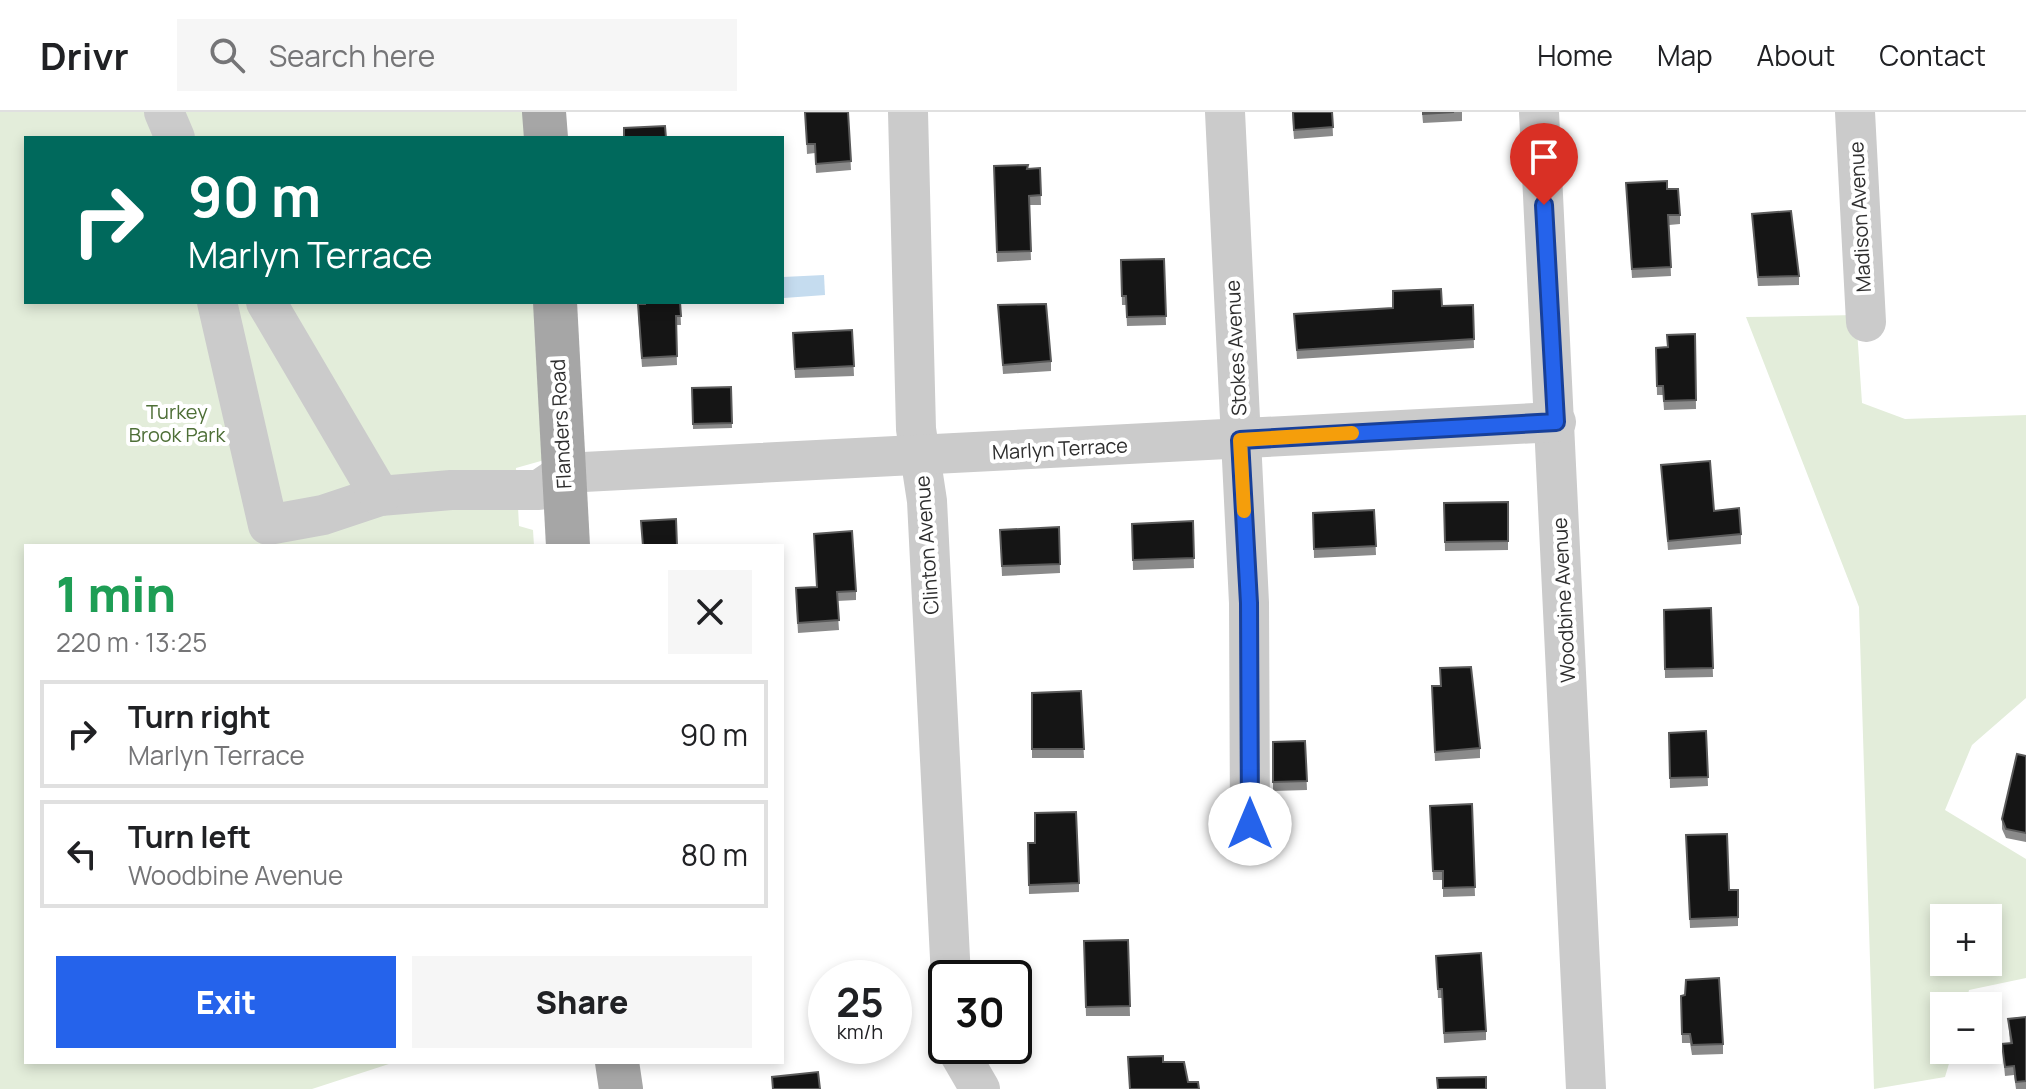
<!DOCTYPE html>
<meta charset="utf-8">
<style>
body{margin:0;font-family:Manrope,sans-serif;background:#f6f6f6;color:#202124;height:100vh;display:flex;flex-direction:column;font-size:30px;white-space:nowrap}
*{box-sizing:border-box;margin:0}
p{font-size:26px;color:#757577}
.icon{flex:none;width:44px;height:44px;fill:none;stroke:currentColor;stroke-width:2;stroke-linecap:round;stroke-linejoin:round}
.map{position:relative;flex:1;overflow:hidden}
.side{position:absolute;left:24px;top:432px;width:760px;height:520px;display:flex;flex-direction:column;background:#fff;border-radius:0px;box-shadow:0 4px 12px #0003}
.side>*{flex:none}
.top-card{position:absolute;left:24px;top:24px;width:760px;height:168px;border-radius:0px;box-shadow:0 4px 12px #0003;background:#00695c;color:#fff;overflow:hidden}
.controls{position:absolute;left:1930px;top:792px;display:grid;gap:16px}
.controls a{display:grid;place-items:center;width:72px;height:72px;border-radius:0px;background:#fff;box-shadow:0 4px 12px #0003;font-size:40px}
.speed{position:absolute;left:808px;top:848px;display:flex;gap:16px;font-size:40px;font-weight:700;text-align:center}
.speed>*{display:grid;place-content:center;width:104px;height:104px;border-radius:50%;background:#fff;box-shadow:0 4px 12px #0003;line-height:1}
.speed small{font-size:20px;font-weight:400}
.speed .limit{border:4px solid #111;border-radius:12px;background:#fff;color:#111}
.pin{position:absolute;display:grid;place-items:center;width:68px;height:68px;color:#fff;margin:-82px -34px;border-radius:50% 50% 50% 0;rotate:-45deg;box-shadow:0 0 8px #0007}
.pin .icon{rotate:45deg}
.me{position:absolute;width:88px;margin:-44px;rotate:0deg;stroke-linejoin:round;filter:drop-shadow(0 0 6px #0008)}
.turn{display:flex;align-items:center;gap:28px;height:168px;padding:0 32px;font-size:36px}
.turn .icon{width:104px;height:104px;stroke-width:2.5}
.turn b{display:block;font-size:56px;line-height:68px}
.round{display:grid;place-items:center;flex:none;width:84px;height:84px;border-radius:0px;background:#f6f6f6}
.head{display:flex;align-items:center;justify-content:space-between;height:136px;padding:0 32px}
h1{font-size:48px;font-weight:800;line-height:60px;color:#1e9e55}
.primary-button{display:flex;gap:16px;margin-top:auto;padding:16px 32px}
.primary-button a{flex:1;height:92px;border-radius:0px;background:#2563eb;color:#fff;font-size:32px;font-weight:800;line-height:92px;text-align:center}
.primary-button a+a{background:#f6f6f6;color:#202124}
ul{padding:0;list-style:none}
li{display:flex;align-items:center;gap:24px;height:108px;margin:0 16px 12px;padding:0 16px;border:4px solid #e0e0e0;border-radius:0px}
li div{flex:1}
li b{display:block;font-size:30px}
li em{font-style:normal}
header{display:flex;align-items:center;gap:48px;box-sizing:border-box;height:112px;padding:0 40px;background:#fff;border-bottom:2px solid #e0e0e0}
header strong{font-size:38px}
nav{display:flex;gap:44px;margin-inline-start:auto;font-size:28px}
.search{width:560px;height:72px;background:#f6f6f6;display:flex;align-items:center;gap:20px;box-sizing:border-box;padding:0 28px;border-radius:0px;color:#757577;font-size:30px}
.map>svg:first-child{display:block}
.green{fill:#e3edda;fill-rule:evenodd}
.water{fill:#c5dcef}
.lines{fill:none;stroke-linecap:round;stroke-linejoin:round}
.minor{stroke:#cbcbcb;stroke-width:40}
.major{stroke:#a6a6a6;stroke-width:44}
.wall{fill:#8a8a8a}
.building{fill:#151515;stroke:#5b5b5b;stroke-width:2}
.route-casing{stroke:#184099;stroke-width:20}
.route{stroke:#2563eb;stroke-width:14}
.slow{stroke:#f59e0b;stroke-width:14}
.labels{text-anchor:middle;stroke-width:8;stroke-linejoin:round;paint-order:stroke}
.street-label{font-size:20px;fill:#2e2e2e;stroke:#fff}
.park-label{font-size:20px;fill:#4e6f37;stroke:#fff}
</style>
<header>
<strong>Drivr</strong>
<div class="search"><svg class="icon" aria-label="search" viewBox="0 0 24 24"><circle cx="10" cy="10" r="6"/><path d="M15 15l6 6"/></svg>Search here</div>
<nav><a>Home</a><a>Map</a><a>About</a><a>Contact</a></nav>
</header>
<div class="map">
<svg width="2026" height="977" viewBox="0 0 2026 977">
<rect width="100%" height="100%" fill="#fff"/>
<g class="green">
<path d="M 0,0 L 530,0 L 531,26 L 26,26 L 26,190 L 540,190 L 548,347 L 516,356 L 519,414 L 533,418 L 534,434 L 26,434 L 26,950 L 395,950 L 312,977 L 0,977 Z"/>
<path d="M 1856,203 L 1862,291 L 1905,307 L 2026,303 L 2026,586 L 1972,633 L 1945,698 L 2026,747 L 2026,866 L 1969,878 L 1965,894 L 1944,894 L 1944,938 L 1953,938 L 1945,965 L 1874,977 L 1859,495 L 1746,205 ZM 1944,806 L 1988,806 L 1988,850 L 1944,850 Z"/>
</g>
<path class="water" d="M 824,163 L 825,183 L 784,186 L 783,165 Z"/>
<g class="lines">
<g class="minor">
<path d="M 164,0 L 175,26"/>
<path d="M 908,0 L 916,317 L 927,389 L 951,866"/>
<path d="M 1225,0 L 1249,491 L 1250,712"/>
<path d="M 1539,0 L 1586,977"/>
<path d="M 1855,0 L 1866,210"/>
<path d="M 217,190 L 268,413 L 323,403 L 380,384 L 451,378 L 539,378 L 564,361 L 1556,310"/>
<path d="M 266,190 L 380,384"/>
<path d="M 955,934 L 980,977"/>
</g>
<g class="major">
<path d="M 544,0 L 546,26"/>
<path d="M 555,190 L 568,434"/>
<path d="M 617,950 L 621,977"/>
</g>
</g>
<g class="wall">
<path d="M 805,0 L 848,0 L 851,58 L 816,61 L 815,41 L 807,42 Z"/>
<path d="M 1292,0 L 1332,0 L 1333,24 L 1294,27 Z"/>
<path d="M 1422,0 L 1462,0 L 1462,9 L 1423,11 Z"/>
<path d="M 994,54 L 1027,57 L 1040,56 L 1041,93 L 1029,93 L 1031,148 L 997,150 Z"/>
<path d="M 1626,71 L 1667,77 L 1680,103 L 1680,112 L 1669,113 L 1671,164 L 1632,166 Z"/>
<path d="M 1752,102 L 1799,164 L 1799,173 L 1758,174 Z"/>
<path d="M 1164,147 L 1166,213 L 1127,214 L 1126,193 L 1122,193 L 1121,148 Z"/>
<path d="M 680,190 L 681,213 L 676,213 L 677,253 L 642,255 L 638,202 Z"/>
<path d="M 998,193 L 1051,249 L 1051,259 L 1003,262 Z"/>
<path d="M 1473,193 L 1474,236 L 1297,247 L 1294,202 Z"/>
<path d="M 852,218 L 854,264 L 795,266 L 793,221 Z"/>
<path d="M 1695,222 L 1696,297 L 1664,298 L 1663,283 L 1657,283 L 1656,236 L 1667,235 Z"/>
<path d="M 731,275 L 732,316 L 693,317 L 692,276 Z"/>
<path d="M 1661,353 L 1741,422 L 1741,432 L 1668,438 Z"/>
<path d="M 1508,390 L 1508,438 L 1445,439 L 1444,391 Z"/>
<path d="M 1374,398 L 1376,443 L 1314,446 L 1313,401 Z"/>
<path d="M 1193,409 L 1194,456 L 1133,458 L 1132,412 Z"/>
<path d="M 1059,415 L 1060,461 L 1002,464 L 1000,418 Z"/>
<path d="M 814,422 L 856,479 L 856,488 L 837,489 L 839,518 L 798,521 L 796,485 L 817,475 Z"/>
<path d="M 1711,496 L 1713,565 L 1665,566 L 1664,498 Z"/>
<path d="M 1081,579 L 1084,646 L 1032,646 L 1032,581 Z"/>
<path d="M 1432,583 L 1480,636 L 1480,646 L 1435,649 Z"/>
<path d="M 1706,619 L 1708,674 L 1670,676 L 1669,621 Z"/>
<path d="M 1305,629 L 1307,678 L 1273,679 L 1273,630 Z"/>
<path d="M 2026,644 L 2026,730 L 2006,726 L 2002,717 L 2002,707 Z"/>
<path d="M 1472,692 L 1475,784 L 1443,785 L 1443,768 L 1433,768 L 1430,694 Z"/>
<path d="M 1686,723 L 1729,778 L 1738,778 L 1738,814 L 1690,816 Z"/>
<path d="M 1028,731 L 1079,771 L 1079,780 L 1029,782 Z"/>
<path d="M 1128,828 L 1130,904 L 1086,904 L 1084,829 Z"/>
<path d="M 1436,844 L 1486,919 L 1486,928 L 1444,931 L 1442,886 L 1438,886 Z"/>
<path d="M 1681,884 L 1723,932 L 1723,942 L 1692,943 L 1690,931 L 1682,931 Z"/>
<path d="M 2026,905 L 2026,977 L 2016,977 L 2014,963 L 2005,964 L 2002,932 L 2010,931 L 2008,907 Z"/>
</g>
<g class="building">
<path d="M 805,0 L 848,0 L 851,49 L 816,52 L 815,32 L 807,32 Z"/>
<path d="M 1293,0 L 1332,0 L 1333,15 L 1294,18 Z"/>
<path d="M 1423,0 L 1454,0 L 1423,2 Z"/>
<path d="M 665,14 L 666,26 L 624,26 L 624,16 Z"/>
<path d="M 1028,53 L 1027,57 L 1040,56 L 1041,83 L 1029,84 L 1031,139 L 997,140 L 994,54 Z"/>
<path d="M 1667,69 L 1667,77 L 1678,77 L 1680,103 L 1668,103 L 1671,155 L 1632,157 L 1626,71 Z"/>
<path d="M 1791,99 L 1799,164 L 1758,165 L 1752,102 Z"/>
<path d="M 1164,147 L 1166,204 L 1127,205 L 1126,184 L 1122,184 L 1121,148 Z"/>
<path d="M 1441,177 L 1442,194 L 1473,193 L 1474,227 L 1297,238 L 1294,202 L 1393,196 L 1393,179 Z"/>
<path d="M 645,190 L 680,190 L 681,204 L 676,204 L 677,244 L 642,246 L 638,192 L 645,192 Z"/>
<path d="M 1046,192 L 1051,249 L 1003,253 L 998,193 Z"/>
<path d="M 852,218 L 854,254 L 795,257 L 793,221 Z"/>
<path d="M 1695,222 L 1696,288 L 1664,289 L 1663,274 L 1657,274 L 1656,236 L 1668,235 L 1667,223 Z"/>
<path d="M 731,275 L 732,311 L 693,312 L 692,276 Z"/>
<path d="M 1710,349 L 1714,399 L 1739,396 L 1741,422 L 1668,429 L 1661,353 Z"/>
<path d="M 1508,390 L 1508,429 L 1445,430 L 1444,391 Z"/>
<path d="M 1374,398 L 1376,434 L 1314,437 L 1313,401 Z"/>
<path d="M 676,407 L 677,434 L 643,434 L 641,409 Z"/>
<path d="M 1193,409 L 1194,446 L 1133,448 L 1132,412 Z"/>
<path d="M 1059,415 L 1060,452 L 1002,454 L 1000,418 Z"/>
<path d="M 852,419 L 856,479 L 837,480 L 839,508 L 798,511 L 796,476 L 817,475 L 814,422 Z"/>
<path d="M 1711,496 L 1713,556 L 1665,557 L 1664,498 Z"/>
<path d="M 1471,555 L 1480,636 L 1435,640 L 1432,574 L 1441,574 L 1440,556 Z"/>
<path d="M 1081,579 L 1084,637 L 1032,637 L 1032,581 Z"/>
<path d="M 1706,619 L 1708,665 L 1670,666 L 1669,621 Z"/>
<path d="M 1305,629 L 1307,669 L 1273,670 L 1273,630 Z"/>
<path d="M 2017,642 L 2026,644 L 2026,721 L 2006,717 L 2002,707 Z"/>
<path d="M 1472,692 L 1475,775 L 1443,776 L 1443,759 L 1433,759 L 1430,694 Z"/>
<path d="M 1076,700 L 1079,771 L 1029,773 L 1028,731 L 1035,731 L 1035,701 Z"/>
<path d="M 1727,722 L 1729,778 L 1738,778 L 1738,805 L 1690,807 L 1686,723 Z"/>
<path d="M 1128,828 L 1130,894 L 1086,895 L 1084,829 Z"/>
<path d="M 1481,841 L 1486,919 L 1444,921 L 1442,877 L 1438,877 L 1436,844 Z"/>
<path d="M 1719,866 L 1723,932 L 1692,933 L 1690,922 L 1682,922 L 1681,884 L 1685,883 L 1686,868 Z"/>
<path d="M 2026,905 L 2026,969 L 2016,970 L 2014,954 L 2005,955 L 2002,932 L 2012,931 L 2008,907 Z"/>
<path d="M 1163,944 L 1163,950 L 1184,950 L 1188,970 L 1198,970 L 1199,977 L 1130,977 L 1128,945 Z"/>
<path d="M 818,960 L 820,977 L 773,977 L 772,965 Z"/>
<path d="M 1486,965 L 1486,977 L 1438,977 L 1437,966 Z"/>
</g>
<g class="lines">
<defs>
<path id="route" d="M 1250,712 L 1249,491 L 1240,328 L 1556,310 L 1544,93"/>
</defs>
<use href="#route" class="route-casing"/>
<use href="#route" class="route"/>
<path class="slow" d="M 1244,399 L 1240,328 L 1352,321"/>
</g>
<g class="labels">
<g class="street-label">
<text transform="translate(1860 105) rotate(-93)" y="7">Madison Avenue</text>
<text transform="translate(1236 236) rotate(-93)" y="7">Stokes Avenue</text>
<text transform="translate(561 312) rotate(-93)" y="7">Flanders Road</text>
<text transform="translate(1060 337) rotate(-3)" y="7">Marlyn Terrace</text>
<text transform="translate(927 433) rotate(-94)" y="7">Clinton Avenue</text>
<text transform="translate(1564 488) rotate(-93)" y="7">Woodbine Avenue</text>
</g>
<g class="park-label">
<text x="177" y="307">Turkey<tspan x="177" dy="23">Brook Park</tspan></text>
</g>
</g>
</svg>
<div class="controls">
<a>+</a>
<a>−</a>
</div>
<div class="speed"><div>25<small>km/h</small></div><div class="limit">30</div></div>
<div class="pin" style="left:1544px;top:93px;background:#d93025"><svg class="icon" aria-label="arrive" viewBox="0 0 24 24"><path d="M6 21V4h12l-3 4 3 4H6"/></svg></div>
<svg class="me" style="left:1250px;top:712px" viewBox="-20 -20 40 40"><circle r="19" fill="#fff"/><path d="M0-13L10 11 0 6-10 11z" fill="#2563eb"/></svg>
<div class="top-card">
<div class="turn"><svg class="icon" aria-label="right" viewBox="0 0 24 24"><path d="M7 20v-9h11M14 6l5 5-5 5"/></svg><div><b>90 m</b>Marlyn Terrace</div></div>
</div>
<section class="side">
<div class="head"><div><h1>1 min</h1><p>220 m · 13:25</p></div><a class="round"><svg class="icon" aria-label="close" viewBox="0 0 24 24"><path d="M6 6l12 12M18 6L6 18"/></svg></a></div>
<ul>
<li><svg class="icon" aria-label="right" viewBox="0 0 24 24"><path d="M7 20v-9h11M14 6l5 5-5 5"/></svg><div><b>Turn right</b><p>Marlyn Terrace</p></div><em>90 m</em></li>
<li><svg class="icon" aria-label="left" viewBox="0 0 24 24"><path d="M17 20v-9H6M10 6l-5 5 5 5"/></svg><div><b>Turn left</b><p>Woodbine Avenue</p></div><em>80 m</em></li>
</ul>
<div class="primary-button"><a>Exit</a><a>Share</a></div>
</section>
</div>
